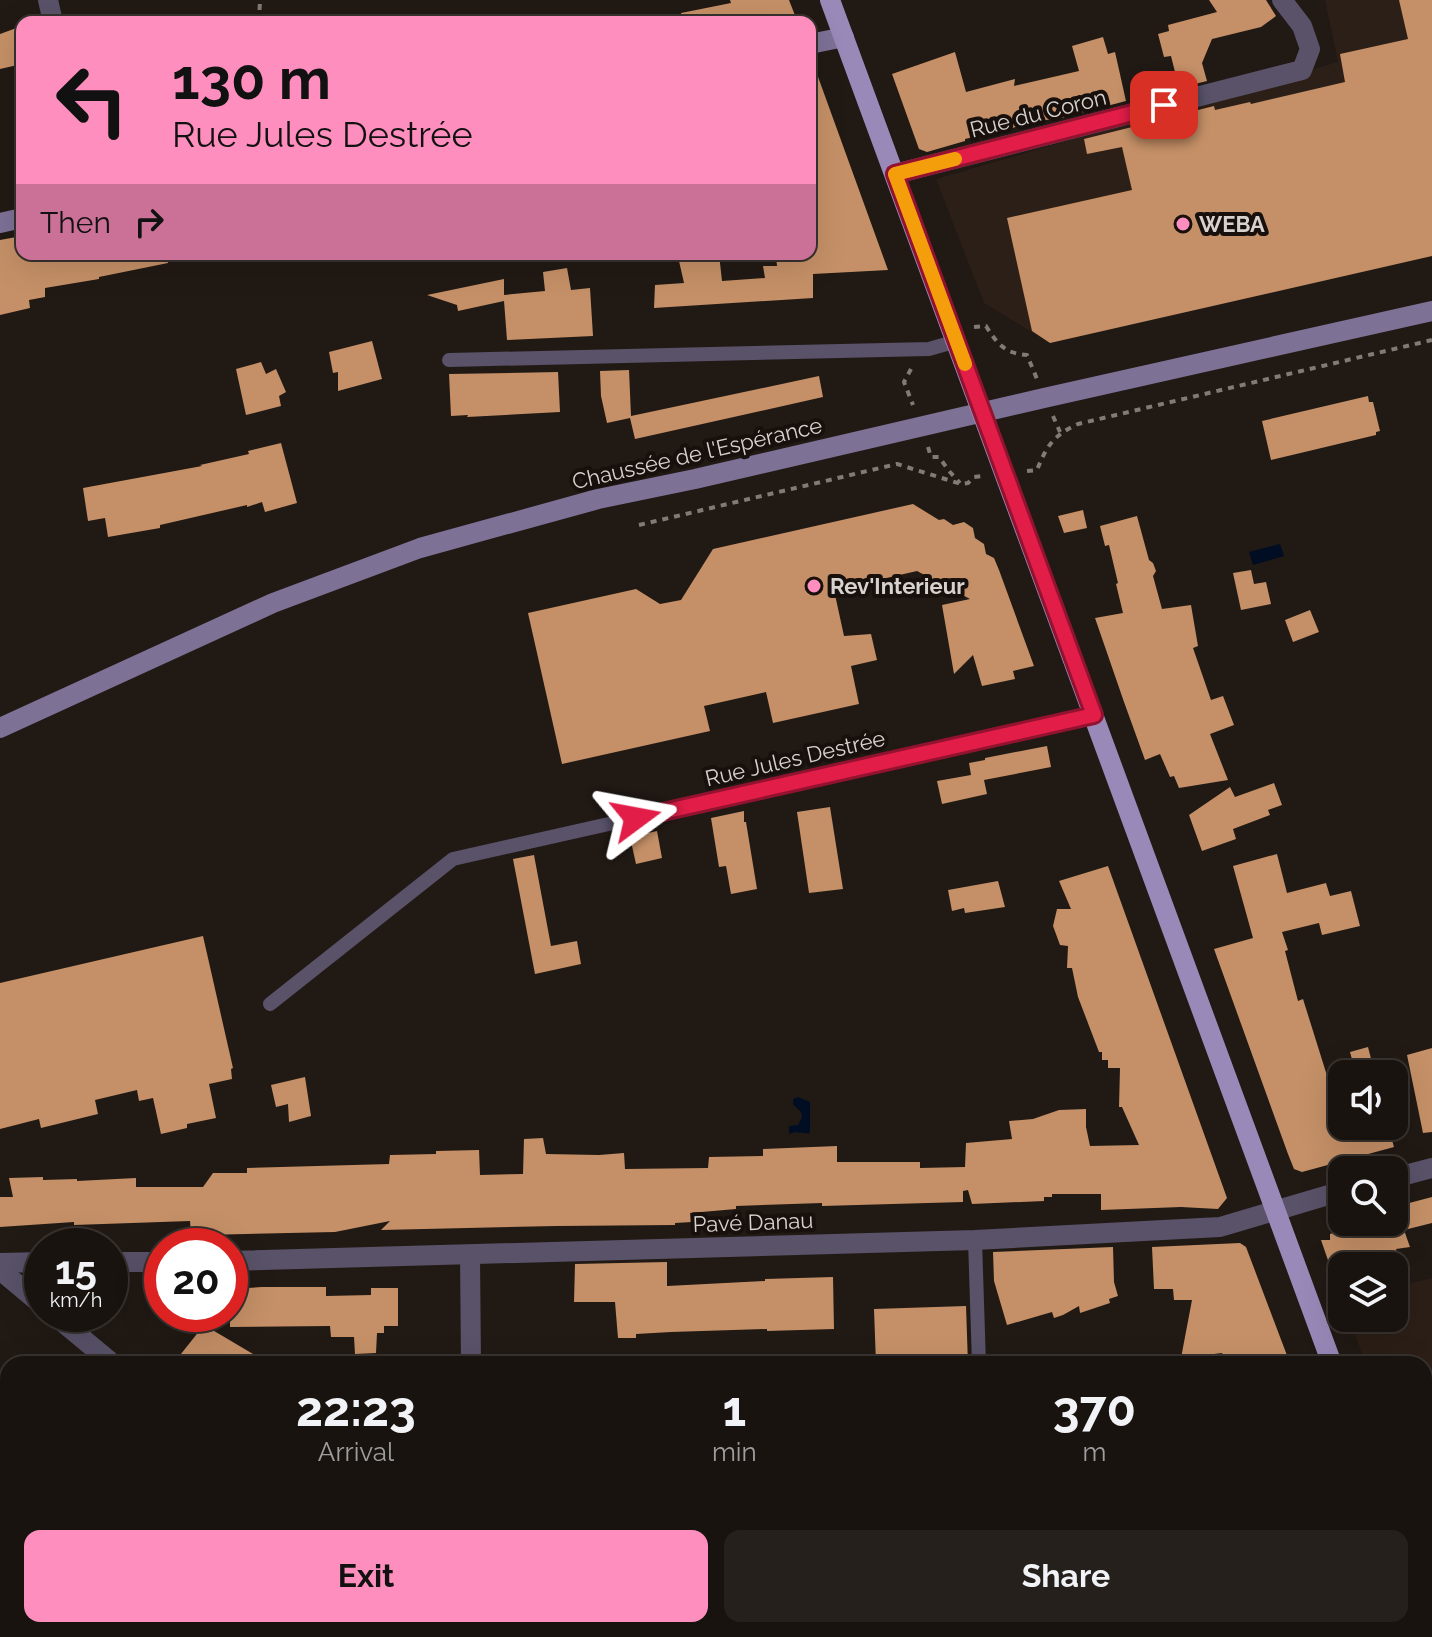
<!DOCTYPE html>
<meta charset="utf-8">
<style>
body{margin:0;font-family:Raleway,sans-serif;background:#26201d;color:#f1f3f6;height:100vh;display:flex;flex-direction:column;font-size:30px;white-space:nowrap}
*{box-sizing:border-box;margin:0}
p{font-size:26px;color:#9f9e9e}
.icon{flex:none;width:44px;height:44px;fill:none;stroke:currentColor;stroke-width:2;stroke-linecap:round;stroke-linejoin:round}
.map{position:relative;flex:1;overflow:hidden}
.panel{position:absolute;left:0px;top:1356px;width:1432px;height:282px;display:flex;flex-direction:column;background:#19130f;border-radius:24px 24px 0 0;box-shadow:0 8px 32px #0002,0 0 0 2px #37322f}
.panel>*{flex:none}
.hud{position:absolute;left:16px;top:16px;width:800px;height:244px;border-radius:16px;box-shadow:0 8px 32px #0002,0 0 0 2px #37322f;background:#fe8ebd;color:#111;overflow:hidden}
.controls{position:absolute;left:1328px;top:1060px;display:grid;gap:16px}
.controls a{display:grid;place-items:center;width:80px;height:80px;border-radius:16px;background:#19130f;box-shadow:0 8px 32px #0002,0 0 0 2px #37322f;font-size:40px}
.speed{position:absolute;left:24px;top:1228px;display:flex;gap:16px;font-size:40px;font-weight:700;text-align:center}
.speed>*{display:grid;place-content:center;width:104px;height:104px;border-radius:50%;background:#19130f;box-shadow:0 8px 32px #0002,0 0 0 2px #37322f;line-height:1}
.speed small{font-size:20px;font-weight:400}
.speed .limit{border:12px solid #d22;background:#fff;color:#111}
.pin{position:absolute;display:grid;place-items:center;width:68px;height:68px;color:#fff;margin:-34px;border-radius:16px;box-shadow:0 4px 12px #0006}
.me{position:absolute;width:88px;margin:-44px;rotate:77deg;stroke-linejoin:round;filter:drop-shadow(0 0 6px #0008)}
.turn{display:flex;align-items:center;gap:28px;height:168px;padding:0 24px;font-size:36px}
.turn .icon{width:104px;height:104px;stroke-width:2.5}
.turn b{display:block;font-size:56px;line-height:68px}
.then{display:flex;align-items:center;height:76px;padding:0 24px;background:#0003;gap:16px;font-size:30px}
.eta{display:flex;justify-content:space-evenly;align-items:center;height:136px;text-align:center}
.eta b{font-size:48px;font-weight:700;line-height:56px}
.primary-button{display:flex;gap:16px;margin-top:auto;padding:16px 24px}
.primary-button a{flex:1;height:92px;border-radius:16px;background:#fe8ebd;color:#111;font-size:32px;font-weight:700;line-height:92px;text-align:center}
.primary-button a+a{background:#26201d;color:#f1f3f6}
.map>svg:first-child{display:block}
.built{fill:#2c1f17}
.water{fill:#000d22}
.building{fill:#c59067}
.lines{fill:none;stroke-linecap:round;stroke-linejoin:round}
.path{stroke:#817a76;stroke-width:4;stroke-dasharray:6 6;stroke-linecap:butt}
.lane{stroke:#595269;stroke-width:14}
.street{stroke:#595269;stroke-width:20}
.secondary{stroke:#7d7196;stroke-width:20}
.primary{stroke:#9989b9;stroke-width:20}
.route-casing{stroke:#92132f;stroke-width:20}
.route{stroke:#e11d48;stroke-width:14}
.slow{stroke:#f59e0b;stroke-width:14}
.poi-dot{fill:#fe8ebd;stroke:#17100c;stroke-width:3}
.labels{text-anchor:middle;stroke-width:8;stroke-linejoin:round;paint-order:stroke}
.street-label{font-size:22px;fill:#d7d2ce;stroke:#17100c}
.poi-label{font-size:22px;font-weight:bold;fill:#d7d2ce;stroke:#17100c;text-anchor:start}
</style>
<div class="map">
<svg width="1432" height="1637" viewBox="0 0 1432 1637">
<rect width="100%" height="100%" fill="#211914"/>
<g class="built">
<path d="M 1325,0 L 1432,0 L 1432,256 L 1050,343 L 984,303 L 936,179 L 1338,62 Z"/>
<path d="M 1432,1278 L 1432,1539 L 1424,1518 L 1424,1364 L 1366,1364 L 1349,1318 L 1394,1318 L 1394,1287 Z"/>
</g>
<g class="water">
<path d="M 1280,544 L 1284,556 L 1253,565 L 1249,552 Z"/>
<path d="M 798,1097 L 810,1102 L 810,1133 C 803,1134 796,1130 789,1134 L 789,1126 L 798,1125 L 802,1117 L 801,1112 L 793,1104 L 793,1099 Z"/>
</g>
<g class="building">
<path d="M 730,0 L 789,0 L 796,18 L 777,22 L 682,22 L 681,13 L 731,3 Z"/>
<path d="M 1209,0 L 1266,0 L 1276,16 L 1261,27 L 1212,39 L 1202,63 L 1207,81 L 1179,88 L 1171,56 L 1164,57 L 1158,34 L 1169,31 L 1168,25 L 1217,12 Z"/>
<path d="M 1399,0 L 1432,0 L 1432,256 L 1050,343 L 1032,331 L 1007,218 L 1132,190 L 1122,147 L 1087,154 L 1084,139 L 1132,127 L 1133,128 L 1187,116 L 1186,113 L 1214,106 L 1215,110 L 1250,102 L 1251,104 L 1345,82 L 1340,54 L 1408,39 Z"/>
<path d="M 22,26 L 22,64 L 0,69 L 0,34 Z"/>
<path d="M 1103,37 L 1108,54 L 1115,52 L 1126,101 L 1057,119 L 1045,120 L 965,139 L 965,141 L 927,152 L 919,149 L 892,74 L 955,52 L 966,92 L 1015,79 L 1014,86 L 1079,71 L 1072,46 Z"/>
<path d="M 810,63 L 813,63 L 888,270 L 813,274 L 813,298 L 654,308 L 655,285 L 684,283 L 679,261 L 719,254 L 722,281 L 765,278 L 763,266 L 777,266 L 776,256 L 810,254 Z"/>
<path d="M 22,236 L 22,254 L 167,254 L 168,263 L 99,277 L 99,279 L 45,288 L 45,297 L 29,300 L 30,308 L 0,315 L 0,240 Z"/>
<path d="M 567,268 L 571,290 L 590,288 L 593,336 L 507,340 L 504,301 L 458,311 L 457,305 L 427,295 L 504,279 L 504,295 L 545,291 L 543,272 Z"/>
<path d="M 372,341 L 382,379 L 338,391 L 338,372 L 333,373 L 329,352 Z"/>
<path d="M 261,362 L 266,374 L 276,369 L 286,392 L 279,396 L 281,406 L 246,415 L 236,369 Z"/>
<path d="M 629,370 L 631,416 L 819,376 L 823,397 L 635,439 L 630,418 L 607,423 L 601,396 L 600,371 Z"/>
<path d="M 558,372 L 560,412 L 467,417 L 468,415 L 451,416 L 449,374 Z"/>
<path d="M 1368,396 L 1369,402 L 1373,402 L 1380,431 L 1376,432 L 1376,435 L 1271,460 L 1262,421 Z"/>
<path d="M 281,443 L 297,503 L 265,512 L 262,502 L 247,507 L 247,505 L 160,525 L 160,528 L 108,537 L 105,518 L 88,521 L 83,488 L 202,466 L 200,465 L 249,454 L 248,451 Z"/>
<path d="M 913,504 L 939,520 L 944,519 L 953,525 L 964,522 L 973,528 L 975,538 L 984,544 L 986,554 L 994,558 L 999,570 L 1034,666 L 1013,671 L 1015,679 L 982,686 L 973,655 L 954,674 L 942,605 L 970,599 L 917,571 L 834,590 L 844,636 L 871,634 L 877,660 L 851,666 L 859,704 L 773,723 L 766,692 L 704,706 L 710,731 L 562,764 L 528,613 L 636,589 L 660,604 L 681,600 L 713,549 Z"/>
<path d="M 1083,510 L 1087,528 L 1064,533 L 1058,516 Z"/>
<path d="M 1137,516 L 1149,560 L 1153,563 L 1156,571 L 1153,576 L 1162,609 L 1191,605 L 1198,646 L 1193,648 L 1211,700 L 1223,696 L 1234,725 L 1210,734 L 1228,780 L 1179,788 L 1174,776 L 1170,777 L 1160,754 L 1145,760 L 1124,702 L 1095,618 L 1123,613 L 1116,584 L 1118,583 L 1109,545 L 1105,546 L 1100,526 Z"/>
<path d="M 1251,570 L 1254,584 L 1266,582 L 1271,604 L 1241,610 L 1233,573 Z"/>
<path d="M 1310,610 L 1319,632 L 1293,642 L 1285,620 Z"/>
<path d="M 1047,746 L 1051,767 L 984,780 L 987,794 L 942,804 L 937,781 L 971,775 L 969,763 L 985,760 L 985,758 Z"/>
<path d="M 1274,783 L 1282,805 L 1268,810 L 1270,815 L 1233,829 L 1236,839 L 1202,851 L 1189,815 L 1230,787 L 1235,797 Z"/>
<path d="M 830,807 L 843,889 L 809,893 L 797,812 Z"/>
<path d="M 744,811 L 744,822 L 746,822 L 757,889 L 731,894 L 726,866 L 719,867 L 711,818 Z"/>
<path d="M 657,831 L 662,858 L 636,864 L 630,837 Z"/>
<path d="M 1277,854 L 1287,893 L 1326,883 L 1330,896 L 1351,891 L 1360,926 L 1322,935 L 1319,923 L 1282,932 L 1288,950 L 1285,951 L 1298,1001 L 1303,999 L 1329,1082 L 1342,1078 L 1342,1126 L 1388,1126 L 1394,1147 L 1302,1172 L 1294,1169 L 1288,1154 L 1214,949 L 1253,938 L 1233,866 Z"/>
<path d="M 534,855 L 551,946 L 577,941 L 581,964 L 535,974 L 513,859 Z"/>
<path d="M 1108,866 L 1227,1198 L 1218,1209 L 1181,1207 L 1101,1210 L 1101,1194 L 1052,1194 L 1052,1197 L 1044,1197 L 1044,1201 L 972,1204 L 968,1190 L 963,1191 L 963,1202 L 822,1206 L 822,1203 L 736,1206 L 736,1209 L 690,1213 L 692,1222 L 675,1223 L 675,1225 L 557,1226 L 381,1230 L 390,1221 L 335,1232 L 205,1235 L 191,1234 L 190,1221 L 74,1225 L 74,1222 L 0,1227 L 0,1197 L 13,1197 L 9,1178 L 43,1177 L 43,1180 L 77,1179 L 77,1181 L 136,1178 L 136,1187 L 203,1187 L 213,1173 L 247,1173 L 247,1168 L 389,1164 L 390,1155 L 436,1154 L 436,1151 L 479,1150 L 480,1175 L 523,1174 L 524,1139 L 543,1138 L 546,1154 L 599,1155 L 624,1153 L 625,1169 L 708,1168 L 709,1157 L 763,1156 L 763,1149 L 837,1146 L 837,1162 L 920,1162 L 920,1168 L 965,1167 L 966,1143 L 1012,1139 L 1009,1121 L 1033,1119 L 1059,1110 L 1086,1109 L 1086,1127 L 1090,1146 L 1139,1145 L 1122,1107 L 1119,1107 L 1120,1068 L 1108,1068 L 1108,1060 L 1102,1060 L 1102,1052 L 1099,1052 L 1078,997 L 1072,968 L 1067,968 L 1068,946 L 1060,945 L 1053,926 L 1057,909 L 1071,909 L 1059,881 Z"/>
<path d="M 998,881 L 1005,907 L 965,913 L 964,908 L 952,911 L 948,890 Z"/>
<path d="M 203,936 L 233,1068 L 231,1069 L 232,1079 L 209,1084 L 216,1118 L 187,1124 L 187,1128 L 161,1134 L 153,1098 L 139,1101 L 137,1090 L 95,1100 L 98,1114 L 41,1128 L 39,1119 L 0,1129 L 0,983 Z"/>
<path d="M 1368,1047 L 1375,1074 L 1356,1074 L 1350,1052 Z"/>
<path d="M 1432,1048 L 1432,1132 L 1423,1133 L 1407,1055 Z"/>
<path d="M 305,1077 L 311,1116 L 289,1122 L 288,1104 L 276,1107 L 271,1085 Z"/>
<path d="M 1432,1197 L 1432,1223 L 1404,1230 L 1410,1247 L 1396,1249 L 1399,1258 L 1376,1266 L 1330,1266 L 1321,1240 L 1330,1240 L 1330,1234 L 1354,1226 L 1352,1222 L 1394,1222 L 1394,1207 Z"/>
<path d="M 1240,1243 L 1246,1247 L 1288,1358 L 1272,1364 L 1226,1364 L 1222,1353 L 1181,1358 L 1192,1300 L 1174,1300 L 1173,1289 L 1154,1289 L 1152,1247 Z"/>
<path d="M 1113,1247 L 1114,1282 L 1118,1296 L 1109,1299 L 1110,1303 L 1080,1313 L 1079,1306 L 1063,1315 L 1054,1318 L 1052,1312 L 1007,1325 L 994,1281 L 993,1252 Z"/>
<path d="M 667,1262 L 667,1286 L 765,1281 L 765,1279 L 833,1277 L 834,1329 L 767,1331 L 767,1329 L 671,1332 L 636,1334 L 636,1338 L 618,1338 L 615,1302 L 574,1302 L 575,1264 Z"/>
<path d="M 262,1287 L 326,1287 L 326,1296 L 371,1295 L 371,1288 L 398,1288 L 398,1326 L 384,1326 L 384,1333 L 377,1333 L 376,1353 L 355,1354 L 354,1337 L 331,1337 L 330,1326 L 230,1327 L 230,1289 Z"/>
<path d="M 966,1306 L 968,1364 L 876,1364 L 874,1309 Z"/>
<path d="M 204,1325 L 270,1364 L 173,1364 Z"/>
</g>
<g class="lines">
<g class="path">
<path d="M 259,22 L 260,0"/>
<path d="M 974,327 L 986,326 C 997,344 1006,354 1027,355 L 1037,379"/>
<path d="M 911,369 L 904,382 L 913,405"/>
<path d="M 1053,416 L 1060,432"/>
<path d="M 928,447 L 931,457 L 939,457 L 949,471 L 960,483"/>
<path d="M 1027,471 L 1037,470 C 1047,445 1054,435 1078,424 L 1432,340"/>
<path d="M 639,525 L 897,464 L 961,484 L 968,483 L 974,477 L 983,476"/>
</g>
<g class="lane">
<path d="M 449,360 L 929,349 L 957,341"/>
<path d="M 270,1004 L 453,859 L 1094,715"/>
<path d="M 975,1240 L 979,1364"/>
</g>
<g class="street">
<path d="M 48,0 L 53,22"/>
<path d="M 895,174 L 1302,70 L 1310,49 L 1302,26 L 1282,0"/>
<path d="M 1394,1178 L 1432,1168"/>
<path d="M 470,1255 L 471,1364"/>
<path d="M 230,1261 L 975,1240 L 1220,1227 L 1342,1191"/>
<path d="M 110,1262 L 162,1262"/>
<path d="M 0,1263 L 42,1262"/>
<path d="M 0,1270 L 42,1305"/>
<path d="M 53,1314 L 113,1364"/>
<path d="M 432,1630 L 441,1637"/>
<path d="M 466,1637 L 469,1630"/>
</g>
<g class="secondary">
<path d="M 810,44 L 844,37"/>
<path d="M 0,223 L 22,218"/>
<path d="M 0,728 L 273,603 L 420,548 L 598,499 L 695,479 L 1044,398 L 1432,311"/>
</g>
<g class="primary">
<path d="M 830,0 L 1332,1364"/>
<path d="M 1424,1614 L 1432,1636"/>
</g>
</g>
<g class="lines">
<defs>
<path id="route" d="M 636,818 L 1094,715 L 895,174 L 1164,105"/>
</defs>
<use href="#route" class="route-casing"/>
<use href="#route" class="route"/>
<path class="slow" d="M 955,159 L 895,174 L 965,364"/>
</g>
<g class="poi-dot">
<circle cx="1183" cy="224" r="8"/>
<circle cx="814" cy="586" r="8"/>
</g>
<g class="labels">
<g class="street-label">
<text transform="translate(1038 113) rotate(-14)" y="8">Rue du Coron</text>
<text transform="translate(697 453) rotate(-13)" y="8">Chaussée de l'Espérance</text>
<text transform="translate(795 758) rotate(-13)" y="8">Rue Jules Destrée</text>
<text transform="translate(753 1222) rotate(-2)" y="8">Pavé Danau</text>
</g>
<g class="poi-label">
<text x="1199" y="232">WEBA</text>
<text x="830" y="594">Rev'Interieur</text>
</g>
</g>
</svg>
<div class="controls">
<a><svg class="icon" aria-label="sound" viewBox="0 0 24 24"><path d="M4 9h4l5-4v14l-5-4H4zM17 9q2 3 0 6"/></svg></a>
<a><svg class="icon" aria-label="search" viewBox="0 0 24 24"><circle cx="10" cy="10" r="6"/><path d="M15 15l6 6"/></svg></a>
<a><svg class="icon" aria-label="layers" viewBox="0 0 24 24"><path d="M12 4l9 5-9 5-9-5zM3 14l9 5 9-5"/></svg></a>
</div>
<div class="speed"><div>15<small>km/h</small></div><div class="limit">20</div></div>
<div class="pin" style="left:1164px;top:105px;background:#d93025"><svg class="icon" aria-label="arrive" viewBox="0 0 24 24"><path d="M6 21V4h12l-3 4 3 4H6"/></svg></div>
<svg class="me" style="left:636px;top:818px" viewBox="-20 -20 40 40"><path d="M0-17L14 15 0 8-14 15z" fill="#e11d48" stroke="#fff" stroke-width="4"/></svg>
<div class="hud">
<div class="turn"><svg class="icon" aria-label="left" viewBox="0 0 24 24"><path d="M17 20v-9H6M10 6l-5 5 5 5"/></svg><div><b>130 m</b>Rue Jules Destrée</div></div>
<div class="then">Then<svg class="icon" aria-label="right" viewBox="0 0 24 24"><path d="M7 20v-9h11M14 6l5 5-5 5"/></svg></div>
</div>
<section class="panel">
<div class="eta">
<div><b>22:23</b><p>Arrival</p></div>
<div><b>1</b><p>min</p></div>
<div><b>370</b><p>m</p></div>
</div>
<div class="primary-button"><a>Exit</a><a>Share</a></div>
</section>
</div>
